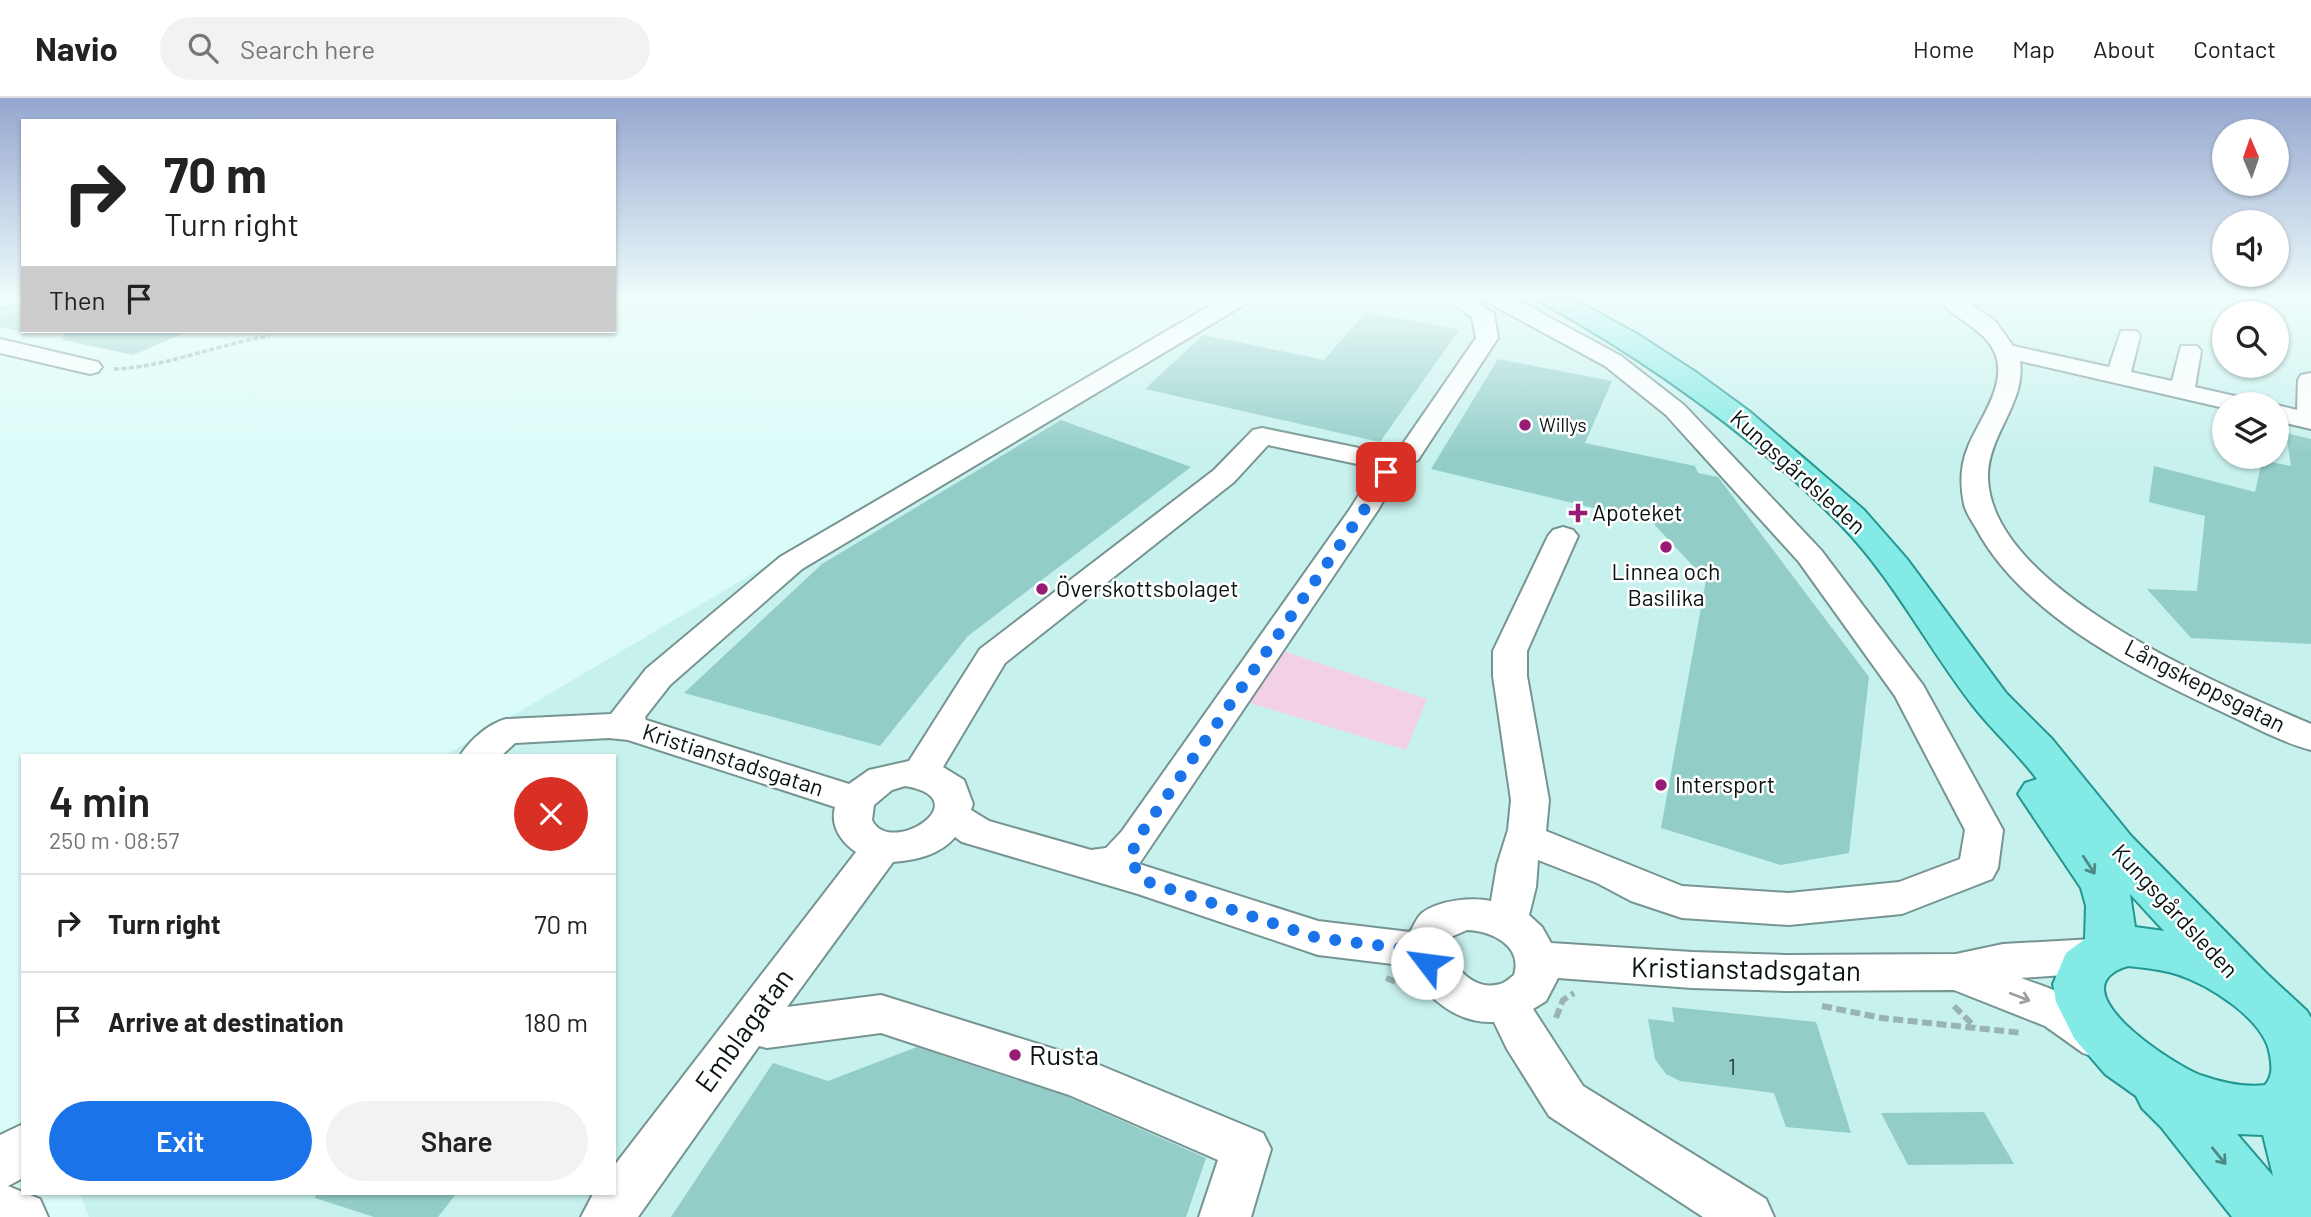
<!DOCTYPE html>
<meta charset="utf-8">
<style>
body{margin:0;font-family:Barlow,sans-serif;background:#f2f2f2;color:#222;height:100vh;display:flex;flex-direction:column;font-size:26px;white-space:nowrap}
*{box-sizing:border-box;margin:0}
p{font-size:23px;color:#767676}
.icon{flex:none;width:38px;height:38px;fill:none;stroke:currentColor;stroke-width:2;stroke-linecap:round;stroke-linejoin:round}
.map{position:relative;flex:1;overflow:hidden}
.sheet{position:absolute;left:21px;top:656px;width:595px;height:441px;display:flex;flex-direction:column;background:#fff;border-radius:0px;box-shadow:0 2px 5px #0004}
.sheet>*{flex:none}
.top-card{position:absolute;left:21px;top:21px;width:595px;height:214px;border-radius:0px;box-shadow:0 2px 5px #0004;background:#fff;color:#222;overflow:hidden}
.needle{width:46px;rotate:358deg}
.controls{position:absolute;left:2212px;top:21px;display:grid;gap:14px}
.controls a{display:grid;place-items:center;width:77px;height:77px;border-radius:50%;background:#fff;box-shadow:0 2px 5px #0004;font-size:35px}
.pin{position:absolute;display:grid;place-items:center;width:60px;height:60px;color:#fff;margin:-30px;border-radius:14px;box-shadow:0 4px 10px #0006}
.me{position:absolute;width:77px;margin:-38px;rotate:300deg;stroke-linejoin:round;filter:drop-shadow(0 0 5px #0008)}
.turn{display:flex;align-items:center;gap:24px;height:147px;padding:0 28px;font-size:32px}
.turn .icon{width:91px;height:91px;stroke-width:2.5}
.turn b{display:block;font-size:49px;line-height:60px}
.then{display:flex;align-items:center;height:66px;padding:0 28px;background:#0003;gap:14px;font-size:26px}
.round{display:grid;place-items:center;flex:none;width:74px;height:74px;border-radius:37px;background:#f2f2f2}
.head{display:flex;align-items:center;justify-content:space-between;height:119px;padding:0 28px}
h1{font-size:42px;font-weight:600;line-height:52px}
.cta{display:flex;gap:14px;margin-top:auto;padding:14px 28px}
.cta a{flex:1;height:80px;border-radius:42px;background:#1a73e8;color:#fff;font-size:28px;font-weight:600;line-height:80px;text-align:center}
.cta a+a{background:#f2f2f2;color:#222}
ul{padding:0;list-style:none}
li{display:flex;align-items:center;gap:21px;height:98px;padding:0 28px;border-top:2px solid #e0e0e0}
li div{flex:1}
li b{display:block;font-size:26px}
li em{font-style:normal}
header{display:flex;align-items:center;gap:42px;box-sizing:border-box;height:98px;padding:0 35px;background:#fff;border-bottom:2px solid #e0e0e0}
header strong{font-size:33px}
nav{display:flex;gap:38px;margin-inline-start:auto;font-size:24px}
.search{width:490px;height:63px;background:#f2f2f2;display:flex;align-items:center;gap:18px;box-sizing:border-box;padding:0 24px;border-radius:38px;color:#767676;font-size:26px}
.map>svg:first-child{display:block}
.built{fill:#c7f1ed;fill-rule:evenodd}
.green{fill:#f2d1e4}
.building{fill:#93cdc8}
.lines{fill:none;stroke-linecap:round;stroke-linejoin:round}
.minor-casing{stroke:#769491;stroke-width:4}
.major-casing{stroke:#229690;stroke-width:4}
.path-far1{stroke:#99b3b0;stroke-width:3.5;stroke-dasharray:5 2.5;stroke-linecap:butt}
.path{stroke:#99b3b0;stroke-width:6;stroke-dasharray:10 4.5;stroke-linecap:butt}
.minor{fill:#fff;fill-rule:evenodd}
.major{fill:#83eae5;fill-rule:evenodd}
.oneway{stroke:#4c8a86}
.oneway2{stroke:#9da1a1}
.route{stroke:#1a73e8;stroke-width:12;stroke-dasharray:0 21.6}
.poi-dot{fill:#971c75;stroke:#fff;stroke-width:2.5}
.labels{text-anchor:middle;stroke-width:5;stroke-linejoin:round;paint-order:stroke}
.far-poi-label{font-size:19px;fill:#091413;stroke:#fff;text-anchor:start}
.street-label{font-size:23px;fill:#091413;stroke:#fff}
.poi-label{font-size:23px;fill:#091413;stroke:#fff;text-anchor:start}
.near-number-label{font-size:23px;fill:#2c4240}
.near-street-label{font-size:28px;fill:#091413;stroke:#fff}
.near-poi-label{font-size:28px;fill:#091413;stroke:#fff;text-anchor:start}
</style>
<header>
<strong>Navio</strong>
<div class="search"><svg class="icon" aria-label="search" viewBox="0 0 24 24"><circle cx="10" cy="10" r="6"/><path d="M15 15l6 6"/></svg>Search here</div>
<nav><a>Home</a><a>Map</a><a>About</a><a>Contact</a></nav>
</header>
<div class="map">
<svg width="2311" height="1119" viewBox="0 0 2311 1119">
<rect width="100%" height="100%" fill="#dbfbf8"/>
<path class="built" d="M 1229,200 L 2311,200 L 2311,1119 L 89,1119 L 80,1096 L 614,1096 L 614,658 L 444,658 L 1030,312 ZM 2224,215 L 2277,215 L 2277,268 L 2224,268 ZM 2224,306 L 2277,306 L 2277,359 L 2224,359 Z"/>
<path class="green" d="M 1283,553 L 1427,601 L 1406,652 L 1250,605 Z"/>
<g class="building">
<path d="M 23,202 L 23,234 L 0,229 L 0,211 Z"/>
<path d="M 1366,214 L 1459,232 L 1380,344 L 1145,291 L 1203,237 L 1324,262 Z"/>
<path d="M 64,233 L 189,233 L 133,257 L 63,242 Z"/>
<path d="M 1498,261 L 1612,283 L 1585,345 L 1695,368 L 1698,375 L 1718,379 L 1869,579 L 1849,755 L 1781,767 L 1661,730 L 1706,482 L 1652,424 L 1431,371 Z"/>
<path d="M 1061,322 L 1191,369 L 968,538 L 880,648 L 684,595 L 822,466 Z"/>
<path d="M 2286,335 L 2311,341 L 2311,546 L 2191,540 L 2147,491 L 2197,493 L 2205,418 L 2149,404 L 2154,368 L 2255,394 L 2262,362 L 2291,368 Z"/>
<path d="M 1672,909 L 1816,924 L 1851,1035 L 1786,1029 L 1774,995 L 1680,983 L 1666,976 L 1655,961 L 1648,921 L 1674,924 Z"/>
<path d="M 917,949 L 1068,999 L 1206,1060 L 1186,1119 L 671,1119 L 773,965 L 828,983 Z"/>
<path d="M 1984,1014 L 2014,1066 L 1908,1067 L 1881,1015 Z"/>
<path d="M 316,1096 L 456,1096 L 438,1119 L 374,1119 L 315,1100 Z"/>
</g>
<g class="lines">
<defs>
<g id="minor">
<path d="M 0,200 L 14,200 L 8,207 L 0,209 Z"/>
<path d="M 1223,200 L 1250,200 L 1247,205 L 802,471 L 670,587 L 645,619 L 646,622 L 849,686 L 869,672 L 909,663 L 980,551 L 1214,372 L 1253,332 L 1262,330 L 1388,356 L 1400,350 L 1476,240 L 1472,219 L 1444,200 L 1471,200 L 1494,216 L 1498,240 L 1418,362 L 1402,370 L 1378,412 L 1139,766 L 1318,823 L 1410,834 C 1413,829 1417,819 1422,815 C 1439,802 1472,799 1491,803 L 1497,767 L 1508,732 L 1511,702 L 1493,578 L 1493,553 L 1548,438 L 1553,432 L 1563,429 L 1573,432 L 1578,438 L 1527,553 L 1527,578 L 1549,702 L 1546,733 L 1682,788 L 1789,795 L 1899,784 L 1960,761 L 1965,732 L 1895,598 L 1799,464 L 1666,317 L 1605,268 L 1489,205 L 1486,200 L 1514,200 L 1621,258 L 1684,307 L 1821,452 L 1923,587 L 2003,732 L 1998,770 L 1992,781 L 1902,816 L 1789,827 L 1682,820 L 1631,803 L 1597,785 L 1538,762 L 1536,789 L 1529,817 L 1542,829 L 1551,845 L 1692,854 L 1785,857 L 1956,856 L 2003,846 L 2093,841 L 2108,846 L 2114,858 L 2108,870 L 2093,875 L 2021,880 C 2055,893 2105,906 2122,941 L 2115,955 L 2099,961 L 2083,955 L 2045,928 L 1954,892 L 1785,893 L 1692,890 L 1558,880 L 1546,903 L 1533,911 L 1583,988 L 1766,1101 L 1774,1119 L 1703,1119 L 1549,1018 L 1507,951 L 1494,924 C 1457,926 1425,899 1409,868 L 1318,857 L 1138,796 L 962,744 L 955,739 C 940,757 916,762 893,764 L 787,909 L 881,897 L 1080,959 L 1263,1035 L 1271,1051 L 1251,1119 L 1199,1119 L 1218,1062 L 1069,997 L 881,935 L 767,950 L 759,948 L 638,1119 L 581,1119 L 593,1096 L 614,1096 L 614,1068 L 856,754 C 841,744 830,728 835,709 L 628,642 L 609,640 L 515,645 L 501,658 L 460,658 C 470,642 488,626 506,621 L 611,616 L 646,571 L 780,459 ZM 1268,347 L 1376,370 L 1350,411 L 1122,733 L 1106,750 L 1091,752 L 989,723 L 971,712 L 973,706 L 964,682 L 943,669 L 1005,565 L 1234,384 ZM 905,688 C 981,701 890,760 872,722 L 874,707 L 892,692 ZM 1467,832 C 1491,833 1523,847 1514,877 C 1510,880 1505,885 1500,886 C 1474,894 1451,868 1447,846 L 1451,839 Z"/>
<path d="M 1938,200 L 1963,200 L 1996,224 L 2013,248 L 2109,269 L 2121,233 L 2137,233 L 2140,238 L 2131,274 L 2172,283 L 2181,248 L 2197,248 L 2201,253 L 2195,289 L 2248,301 L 2251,306 L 2224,306 L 2224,310 L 2020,263 C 2026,306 1987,337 1988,380 C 1991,492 2222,588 2311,626 L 2311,652 C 2284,645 2258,631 2233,619 C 2144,578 2024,520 1976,430 C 1972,423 1966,415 1964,406 C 1960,387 1960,368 1968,349 C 1979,321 2008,287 1995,255 C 1984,229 1953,222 1938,200 Z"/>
<path d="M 0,241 L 98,264 L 102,269 L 98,274 L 90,276 L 0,255 Z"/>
<path d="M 2311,275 L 2311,331 L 2277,323 L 2277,307 L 2297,312 L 2298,282 L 2301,277 Z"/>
<path d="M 23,1026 L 23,1080 L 8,1088 L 40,1101 L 48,1119 L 0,1119 L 0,1037 Z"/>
</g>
<path id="major" d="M 1540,200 L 1571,200 L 1637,236 L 1697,275 L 1749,313 L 1864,412 L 1907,461 L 2006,595 L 2052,641 L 2131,738 L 2267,876 L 2307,913 L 2311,920 L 2311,1119 L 2232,1119 L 2161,1029 L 2142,1010 L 2136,998 L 2105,976 L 2074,940 L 2056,904 L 2053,886 L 2066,855 L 2085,841 L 2086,808 L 2081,790 L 2018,696 L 2025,685 L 2037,681 C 2019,657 1997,637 1978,614 C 1929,553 1895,482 1840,426 C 1752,337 1652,266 1543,205 ZM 2130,796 L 2164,833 L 2135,829 ZM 2128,868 C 2144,870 2160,871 2176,876 C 2208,886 2265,921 2270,957 C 2272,968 2273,978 2265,987 C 2244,990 2220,984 2200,977 C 2172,966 2054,890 2128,868 ZM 2237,1036 L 2263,1037 L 2273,1078 Z"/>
</defs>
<use href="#minor" class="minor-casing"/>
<use href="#major" class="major-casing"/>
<path class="path-far1" d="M 114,271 C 168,269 217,246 270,238"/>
<g class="path">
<path d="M 1386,880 L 1404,887"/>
<path d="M 1822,908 L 1882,920 L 2022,935"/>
<path d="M 1954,908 L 1975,929"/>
<path d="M 1556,920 L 1563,902 L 1574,895"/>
</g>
<use href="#minor" class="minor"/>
<use href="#major" class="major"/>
</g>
<defs><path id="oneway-shaft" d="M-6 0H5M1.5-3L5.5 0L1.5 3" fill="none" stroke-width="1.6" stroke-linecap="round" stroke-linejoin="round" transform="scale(1.75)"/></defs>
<g class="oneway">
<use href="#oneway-shaft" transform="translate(2089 767) rotate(57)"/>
<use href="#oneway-shaft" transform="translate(2219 1058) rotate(51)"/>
</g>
<use class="oneway2" href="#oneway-shaft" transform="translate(2020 899) rotate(21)"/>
<linearGradient id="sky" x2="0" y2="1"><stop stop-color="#95a6cf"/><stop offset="0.56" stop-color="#effdfc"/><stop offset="1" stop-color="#effdfc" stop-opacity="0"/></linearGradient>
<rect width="2311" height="357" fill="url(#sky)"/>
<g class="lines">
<path class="route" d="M 1386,374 L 1364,412 L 1136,743 L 1130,763 L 1145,783 L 1318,840 L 1425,853 L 1427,865"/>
</g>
<g class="poi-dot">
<circle cx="1525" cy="327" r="7"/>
<path d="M1574.5 404.5h7v7h7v7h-7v7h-7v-7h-7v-7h7z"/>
<circle cx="1666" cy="449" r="7"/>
<circle cx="1042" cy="491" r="7"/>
<circle cx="1661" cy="687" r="7"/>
<circle cx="1015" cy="957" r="7"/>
</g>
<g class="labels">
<g class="far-poi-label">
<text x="1539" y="334">Willys</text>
</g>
<g class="street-label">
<text transform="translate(1798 374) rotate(42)" y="8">Kungsgårdsleden</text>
<text transform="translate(2205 588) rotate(27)" y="8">Långskeppsgatan</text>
<text transform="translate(733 662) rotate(18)" y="8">Kristianstadsgatan</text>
<text transform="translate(2175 813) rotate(47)" y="8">Kungsgårdsleden</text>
</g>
<g class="poi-label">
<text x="1592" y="423">Apoteket</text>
<text x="1666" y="482" text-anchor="middle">Linnea och<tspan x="1666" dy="26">Basilika</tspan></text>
<text x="1056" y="499">Överskottsbolaget</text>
<text x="1675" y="695">Intersport</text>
</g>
<g class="near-number-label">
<text x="1732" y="977">1</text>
</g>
<g class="near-street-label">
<text transform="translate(1746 871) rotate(1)" y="10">Kristianstadsgatan</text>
<text transform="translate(744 932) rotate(-54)" y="10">Emblagatan</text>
</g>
<g class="near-poi-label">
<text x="1029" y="967">Rusta</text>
</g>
</g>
</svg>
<div class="controls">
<a><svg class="needle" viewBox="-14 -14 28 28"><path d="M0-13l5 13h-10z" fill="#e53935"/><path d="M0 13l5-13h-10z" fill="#767676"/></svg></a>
<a><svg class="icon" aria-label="sound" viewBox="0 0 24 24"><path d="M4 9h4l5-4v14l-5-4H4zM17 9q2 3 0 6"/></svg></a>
<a><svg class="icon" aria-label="search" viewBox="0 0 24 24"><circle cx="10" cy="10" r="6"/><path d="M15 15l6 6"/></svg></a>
<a><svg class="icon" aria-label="layers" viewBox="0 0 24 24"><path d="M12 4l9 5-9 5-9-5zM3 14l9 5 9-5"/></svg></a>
</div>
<div class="pin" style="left:1386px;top:374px;background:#d93025"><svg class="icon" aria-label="arrive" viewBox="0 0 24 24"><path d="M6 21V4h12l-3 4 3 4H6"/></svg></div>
<svg class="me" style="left:1427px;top:865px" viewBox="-20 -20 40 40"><circle r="19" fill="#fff"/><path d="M0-13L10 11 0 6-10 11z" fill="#1a73e8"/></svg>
<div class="top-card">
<div class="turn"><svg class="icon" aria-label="right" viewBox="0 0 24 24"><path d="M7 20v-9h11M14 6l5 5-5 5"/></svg><div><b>70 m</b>Turn right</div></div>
<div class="then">Then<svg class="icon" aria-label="arrive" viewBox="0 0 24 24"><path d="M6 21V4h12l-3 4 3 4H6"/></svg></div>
</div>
<section class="sheet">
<div class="head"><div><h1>4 min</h1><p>250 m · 08:57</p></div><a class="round" style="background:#d93025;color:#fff"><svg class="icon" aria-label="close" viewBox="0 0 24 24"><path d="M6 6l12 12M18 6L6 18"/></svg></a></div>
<ul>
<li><svg class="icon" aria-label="right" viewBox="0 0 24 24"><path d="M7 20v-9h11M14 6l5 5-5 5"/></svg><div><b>Turn right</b></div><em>70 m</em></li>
<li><svg class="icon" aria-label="arrive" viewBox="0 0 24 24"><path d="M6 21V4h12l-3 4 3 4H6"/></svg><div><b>Arrive at destination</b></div><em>180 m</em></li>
</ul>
<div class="cta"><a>Exit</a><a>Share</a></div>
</section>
</div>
